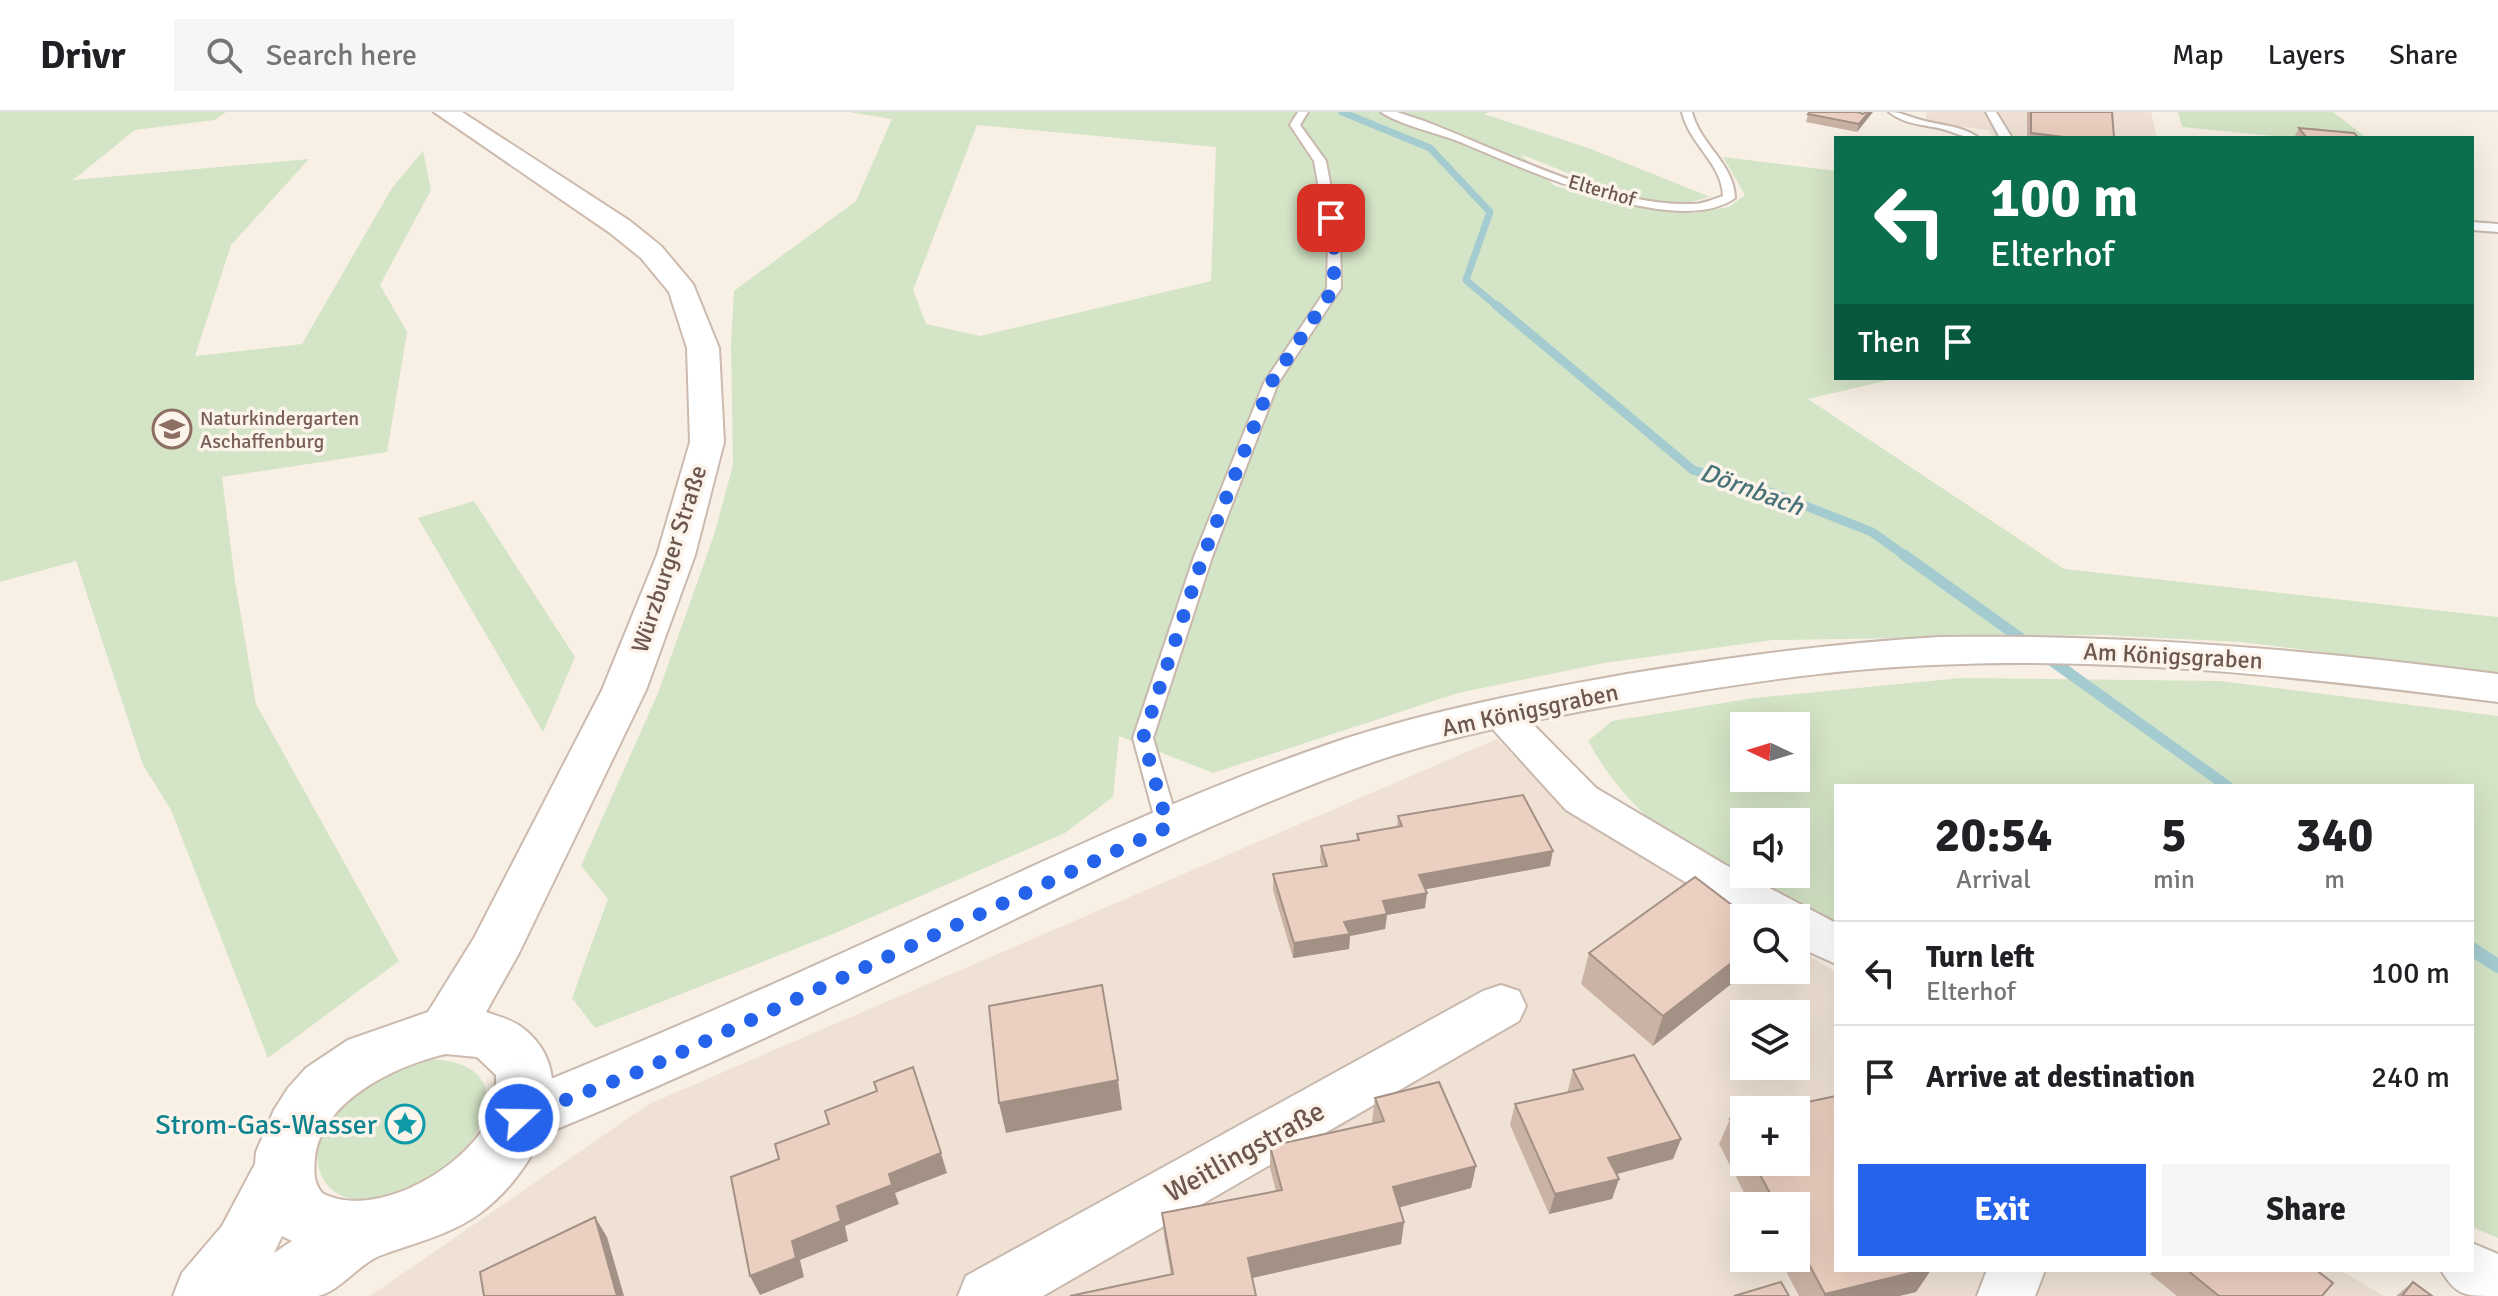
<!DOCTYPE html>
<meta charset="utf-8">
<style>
body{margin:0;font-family:Signika,sans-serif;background:#f6f6f6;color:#202124;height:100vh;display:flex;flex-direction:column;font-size:30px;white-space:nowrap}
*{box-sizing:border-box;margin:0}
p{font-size:26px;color:#757577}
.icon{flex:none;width:44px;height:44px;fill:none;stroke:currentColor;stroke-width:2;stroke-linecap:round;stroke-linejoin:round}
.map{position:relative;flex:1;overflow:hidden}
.details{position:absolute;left:1834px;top:672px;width:640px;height:488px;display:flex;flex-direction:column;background:#fff;border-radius:0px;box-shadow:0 8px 32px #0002}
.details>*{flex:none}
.hud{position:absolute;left:1834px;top:24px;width:640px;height:244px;border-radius:0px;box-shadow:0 8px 32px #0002;background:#0b6e4f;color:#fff;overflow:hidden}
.needle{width:52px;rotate:274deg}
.controls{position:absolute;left:1730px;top:600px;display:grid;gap:16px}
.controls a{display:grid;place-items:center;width:80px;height:80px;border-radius:0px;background:#fff;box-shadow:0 8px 32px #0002;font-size:40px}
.pin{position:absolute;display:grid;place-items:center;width:68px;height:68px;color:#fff;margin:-34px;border-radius:16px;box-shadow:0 4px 12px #0006}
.me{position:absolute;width:88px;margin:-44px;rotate:69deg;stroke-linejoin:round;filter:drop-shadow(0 0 6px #0008)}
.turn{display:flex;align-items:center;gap:28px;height:168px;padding:0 24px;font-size:36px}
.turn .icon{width:104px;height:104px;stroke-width:2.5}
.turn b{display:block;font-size:56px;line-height:68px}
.then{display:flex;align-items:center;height:76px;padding:0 24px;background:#0003;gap:16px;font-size:30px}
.eta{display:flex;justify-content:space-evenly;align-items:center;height:136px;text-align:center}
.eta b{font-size:48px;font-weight:700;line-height:56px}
.button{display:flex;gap:16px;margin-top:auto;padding:16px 24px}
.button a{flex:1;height:92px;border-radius:0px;background:#2563eb;color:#fff;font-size:32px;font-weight:700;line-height:92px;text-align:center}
.button a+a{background:#f6f6f6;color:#202124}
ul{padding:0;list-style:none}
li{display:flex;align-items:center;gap:24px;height:104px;padding:0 24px;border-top:2px solid #e0e0e0}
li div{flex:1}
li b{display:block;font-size:30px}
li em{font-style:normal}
header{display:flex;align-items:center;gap:48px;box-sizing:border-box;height:112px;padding:0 40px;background:#fff;border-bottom:2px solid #e0e0e0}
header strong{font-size:38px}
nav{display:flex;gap:44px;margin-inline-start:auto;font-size:28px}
.search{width:560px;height:72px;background:#f6f6f6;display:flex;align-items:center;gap:20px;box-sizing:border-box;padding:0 28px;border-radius:0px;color:#757577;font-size:30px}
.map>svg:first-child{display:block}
.residential{fill:#efe2d4;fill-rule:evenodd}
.green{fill:#d4e4c6;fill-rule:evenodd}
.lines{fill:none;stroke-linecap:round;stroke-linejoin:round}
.stream-far3{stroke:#a4ccd0;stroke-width:7}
.stream-far2{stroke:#a4ccd0;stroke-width:9}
.stream-far1{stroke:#a4ccd0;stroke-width:11}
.stream{stroke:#a4ccd0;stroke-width:14}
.service-casing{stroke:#c8b8ad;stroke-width:4}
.minor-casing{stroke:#c8b8ad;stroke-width:4}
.tertiary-casing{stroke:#c8b8ad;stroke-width:4}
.secondary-casing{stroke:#cdbaae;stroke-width:4}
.service{fill:#fff;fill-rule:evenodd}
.minor{fill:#fff;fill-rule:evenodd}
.tertiary{fill:#fff;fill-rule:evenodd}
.secondary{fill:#fff;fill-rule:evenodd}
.wall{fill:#cab2a5}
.shaded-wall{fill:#a49186}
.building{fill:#ebcfc0;stroke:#a49186;stroke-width:2}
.route{stroke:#2563eb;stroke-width:14;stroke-dasharray:0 25.2}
.labels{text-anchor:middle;stroke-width:7;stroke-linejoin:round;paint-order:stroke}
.far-street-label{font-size:20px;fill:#6e584e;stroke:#fcf4eb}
.far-education-label{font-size:20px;fill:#785e54;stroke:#fcf4eb;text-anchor:start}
.street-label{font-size:24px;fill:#6e584e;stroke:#fcf4eb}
.water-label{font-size:26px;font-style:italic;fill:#477378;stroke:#fcf4eb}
.near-culture-label{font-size:28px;fill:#0d838f;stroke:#fcf4eb;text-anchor:end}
.near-street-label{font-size:28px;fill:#6e584e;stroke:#fcf4eb}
</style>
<header>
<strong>Drivr</strong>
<div class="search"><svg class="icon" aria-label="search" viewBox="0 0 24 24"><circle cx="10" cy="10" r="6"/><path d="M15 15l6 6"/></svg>Search here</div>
<nav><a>Map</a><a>Layers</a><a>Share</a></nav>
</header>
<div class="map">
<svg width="2498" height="1184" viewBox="0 0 2498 1184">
<rect width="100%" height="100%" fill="#f9f0e5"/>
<g class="residential">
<path d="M 1927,0 L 2151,0 L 2157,26 L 1992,26 L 1989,18 L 1925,10 Z"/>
<path d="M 1497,627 L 1579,708 L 1745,806 L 1744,858 L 1796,858 L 1796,836 L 1836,860 L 1836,1158 L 2340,1158 L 2384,1184 L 370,1184 L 649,992 ZM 1744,902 L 1796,902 L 1796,954 L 1744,954 ZM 1744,998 L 1796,998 L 1796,1050 L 1744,1050 ZM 1744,1094 L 1796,1094 L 1796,1146 L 1744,1146 Z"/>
</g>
<g class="green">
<path d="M 0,0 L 226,0 L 215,8 L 135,18 L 73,68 L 309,47 L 231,133 L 195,244 L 302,232 L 392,76 L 423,39 L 431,78 L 380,173 L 407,220 L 387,340 L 222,365 L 235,469 L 256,592 L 399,849 L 268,946 L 171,698 L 143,653 L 76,449 L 0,470 Z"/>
<path d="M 849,0 L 1489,0 L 1484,2 L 1591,37 L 1710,85 C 1700,87 1689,92 1679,91 C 1624,89 1571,61 1520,42 L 1555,74 L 1628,93 L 1696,101 L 1729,95 L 1745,83 L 1723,45 L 1836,59 L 1836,266 L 1898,266 L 1808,287 L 2064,457 L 2498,505 L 2498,562 L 2241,530 L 2102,523 L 1773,528 L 1604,551 L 1458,581 L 1213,661 L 1119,624 L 1113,685 L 1065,721 L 833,822 L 595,916 L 572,886 L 608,787 L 581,754 L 658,581 L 714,423 L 733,353 L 731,232 L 734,179 L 856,89 L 892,7 ZM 977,13 L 1216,35 L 1211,169 L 980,224 L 926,212 L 913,178 Z"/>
<path d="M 2178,0 L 2333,0 L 2367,26 L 2293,26 L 2182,15 Z"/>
<path d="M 474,389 L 575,545 L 543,620 L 418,406 Z"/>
<path d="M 1961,566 L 2220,569 L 2498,604 L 2498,1126 L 2472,1115 L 2472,674 L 1836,674 L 1836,817 C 1737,768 1644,731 1588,629 L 1612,609 L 1754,586 ZM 1744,614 L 1796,614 L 1796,666 L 1744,666 ZM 1744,710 L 1796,710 L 1796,762 L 1744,762 Z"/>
<path d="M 422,947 C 511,946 499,1012 445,1057 C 430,1070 409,1077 390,1083 C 319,1106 295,1040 341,990 C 363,968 394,959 422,947 Z"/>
</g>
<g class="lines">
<path class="stream-far3" d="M 1342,0 L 1430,36 L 1490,100 L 1466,168 L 1498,195"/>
<path class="stream-far2" d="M 1496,193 L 1693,358 L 1773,381 L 1872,420 L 1907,445"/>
<g class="stream-far1">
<path d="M 1904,443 L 2030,533"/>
<path d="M 2044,543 L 2227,674"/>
</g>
<path class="stream" d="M 2472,837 L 2498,854"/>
<defs>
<g id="service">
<path d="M 1298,0 L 1308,0 L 1300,13 L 1326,49 L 1340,126 L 1341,176 L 1278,271 L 1212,445 L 1153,626 L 1179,715 L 1176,721 L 1160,721 L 1157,715 L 1133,626 L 1194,445 L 1264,271 L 1327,176 L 1328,126 L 1314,49 L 1290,13 Z"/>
<path d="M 1381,0 L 1397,0 L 1424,9 C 1503,39 1609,95 1693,92 C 1703,92 1714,87 1723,84 C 1722,51 1689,32 1682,0 L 1692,0 C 1700,33 1734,51 1735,86 C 1676,129 1517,53 1455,28 C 1433,20 1398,12 1381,0 Z"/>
<path d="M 1837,0 L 1869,0 L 1862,7 Z"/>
<path d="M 1889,0 C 1902,0 1909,5 1921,8 C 1942,14 1961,13 1979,26 C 1965,26 1958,22 1946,18 C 1925,12 1907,14 1889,0 Z"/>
<path d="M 1986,0 L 1996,0 L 2012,26 L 2000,26 Z"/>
<path d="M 2472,110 L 2498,112 L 2498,120 L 2472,118 Z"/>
</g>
<g id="minor">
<path d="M 1499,588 L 1513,592 L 1596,676 L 1724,752 L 1836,811 L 1836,852 L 1796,834 L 1796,806 L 1745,806 L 1566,698 L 1479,602 L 1485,592 Z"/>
<path d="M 1501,873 L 1519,879 L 1526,894 L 1519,909 L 1043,1184 L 958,1184 L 966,1164 L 1483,879 Z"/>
<path d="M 2472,1131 L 2498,1142 L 2498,1184 C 2464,1184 2456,1184 2441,1158 L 2472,1158 Z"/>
<path d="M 1987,1158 L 2045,1158 L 2035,1184 L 1977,1184 Z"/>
</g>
<path id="tertiary" d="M 1939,525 C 2127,522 2312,538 2498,562 L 2498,590 C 2311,566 2122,544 1933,553 C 1830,557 1728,573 1627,591 C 1543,606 1457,622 1376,649 C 1240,696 1110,761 980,824 C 835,894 689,963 540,1024 L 519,1032 L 498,1024 L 490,1006 L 498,988 C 648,929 795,863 941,796 C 1073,736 1206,673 1344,627 C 1436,597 1532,579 1627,562 C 1731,545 1834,531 1939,525 Z"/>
<path id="secondary" d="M 434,0 L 462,0 L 630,109 L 661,134 L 693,172 L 719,236 L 724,330 L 695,443 L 646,578 L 519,841 L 486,900 C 497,904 510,907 520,914 C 590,964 533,1063 479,1102 C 448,1124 413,1131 379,1144 C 358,1153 340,1179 318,1184 C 305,1184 289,1184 276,1184 C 241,1184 207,1184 173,1184 L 182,1161 L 222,1114 L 255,1052 L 256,1040 L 274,998 L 288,976 L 306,956 L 348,928 L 428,900 L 474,826 L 602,578 L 657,443 L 690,330 L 687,236 L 669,180 L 641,146 L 610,121 ZM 446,942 L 477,945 L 496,963 C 496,976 496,988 492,1000 C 472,1053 376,1110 322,1081 C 313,1069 314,1060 315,1045 C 322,988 397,953 446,942 ZM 282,1124 L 292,1129 L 274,1141 Z"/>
</defs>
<use href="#service" class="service-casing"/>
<use href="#minor" class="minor-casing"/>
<use href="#tertiary" class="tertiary-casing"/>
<use href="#secondary" class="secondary-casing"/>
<use href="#service" class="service"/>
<use href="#minor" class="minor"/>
<use href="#tertiary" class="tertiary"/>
<use href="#secondary" class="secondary"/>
</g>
<g class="wall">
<path d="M 2027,0 L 2112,0 L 2114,26 L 2027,26 Z"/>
<path d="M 1808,2 L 1863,2 L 1857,20 L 1806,10 Z"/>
<path d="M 2299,16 L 2359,26 L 2294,26 Z"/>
<path d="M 1398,704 L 1550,754 L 1425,777 L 1425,796 L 1387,803 L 1385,817 L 1350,824 L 1349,837 L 1293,846 L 1273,778 L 1273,762 L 1322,754 L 1320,749 L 1321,734 L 1357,728 L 1357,722 L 1397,715 Z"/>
<path d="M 1749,806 L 1653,934 L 1581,872 L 1589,841 Z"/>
<path d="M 1573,958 L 1681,1027 L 1673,1047 L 1616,1062 L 1619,1067 L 1612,1087 L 1549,1102 L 1510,1013 L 1515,992 L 1568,980 L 1568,978 Z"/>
<path d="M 1375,986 L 1476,1054 L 1471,1076 L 1399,1095 L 1404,1110 L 1401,1132 L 1252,1166 L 1171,1163 L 1164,1123 L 1162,1101 L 1276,1079 L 1270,1056 L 1270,1034 L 1373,1011 L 1372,1009 Z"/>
<path d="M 1744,1004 L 1744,1050 L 1796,1050 L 1836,1158 L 1931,1158 L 1916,1180 L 1899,1184 L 1799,1184 L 1779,1146 L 1796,1146 L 1796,1094 L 1751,1094 L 1719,1032 L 1730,1007 Z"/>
<path d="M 2154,1158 L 2316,1158 L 2322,1184 L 2177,1184 L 2150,1162 Z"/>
<path d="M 2413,1170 L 2432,1184 L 2396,1184 Z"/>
</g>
<g class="shaded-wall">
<path d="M 1869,0 L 1873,0 L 1857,20 L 1859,12 Z"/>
<path d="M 1553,739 L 1550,754 L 1417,779 L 1419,763 Z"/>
<path d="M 1427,781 L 1425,796 L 1387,803 L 1385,817 L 1350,824 L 1349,837 L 1293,846 L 1294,831 L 1344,810 L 1383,789 Z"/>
<path d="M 1744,841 L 1744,858 L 1749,858 L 1653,934 L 1663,904 Z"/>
<path d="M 1118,968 L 1122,998 L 1006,1021 L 999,991 Z"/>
<path d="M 1681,1027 L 1673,1047 L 1602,1066 L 1608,1046 Z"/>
<path d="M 941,1041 L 947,1061 L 895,1081 L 899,1092 L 845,1114 L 848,1129 L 800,1148 L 804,1165 L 760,1183 L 750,1164 L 792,1129 L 837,1094 L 889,1062 Z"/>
<path d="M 1476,1054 L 1471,1076 L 1390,1098 L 1393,1075 Z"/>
<path d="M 1619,1067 L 1612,1087 L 1549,1102 L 1555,1082 Z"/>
<path d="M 595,1105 L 607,1125 L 624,1184 L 617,1184 Z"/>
<path d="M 1404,1110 L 1401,1132 L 1248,1167 L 1248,1146 Z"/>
<path d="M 1922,1158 L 1931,1158 L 1916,1180 L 1899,1184 L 1824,1184 L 1825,1182 Z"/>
</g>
<g class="building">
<path d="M 1810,0 L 1858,0 L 1863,2 L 1866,0 L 1869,0 L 1859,12 L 1808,2 Z"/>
<path d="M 2031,0 L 2112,0 L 2114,26 L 2072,26 L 2031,21 Z"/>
<path d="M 2299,16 L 2354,21 L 2359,26 L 2307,26 Z"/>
<path d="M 1523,683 L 1553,739 L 1419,763 L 1427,781 L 1383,789 L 1387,802 L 1344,810 L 1350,822 L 1294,831 L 1273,762 L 1327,754 L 1321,734 L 1359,728 L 1357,722 L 1402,714 L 1398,704 Z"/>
<path d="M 1695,765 L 1749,806 L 1744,806 L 1744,841 L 1663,904 L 1589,841 Z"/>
<path d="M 1102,873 L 1118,968 L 999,991 L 989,894 Z"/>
<path d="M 1634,943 L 1681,1027 L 1608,1046 L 1619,1067 L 1555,1082 L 1515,992 L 1583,977 L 1573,958 Z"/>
<path d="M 913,955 L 941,1041 L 889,1062 L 892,1073 L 837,1094 L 841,1109 L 792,1129 L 796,1146 L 750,1164 L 731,1065 L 779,1047 L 775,1032 L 829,1012 L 825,999 L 877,979 L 874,970 Z"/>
<path d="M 1439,970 L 1476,1054 L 1393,1075 L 1404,1110 L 1248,1146 L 1256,1184 L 1070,1184 L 1173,1162 L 1162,1101 L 1282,1078 L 1270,1034 L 1384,1009 L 1375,986 Z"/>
<path d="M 1836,984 L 1836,1158 L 1922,1158 L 1825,1182 L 1796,1128 L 1796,1094 L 1777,1094 L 1753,1050 L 1796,1050 L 1796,998 L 1770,998 Z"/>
<path d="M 1744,1004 L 1744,1033 L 1730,1007 Z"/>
<path d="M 595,1105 L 617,1184 L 484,1184 L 480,1160 Z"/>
<path d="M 2187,1158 L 2316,1158 L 2333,1171 L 2322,1184 L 2219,1184 Z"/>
<path d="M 1781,1170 L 1789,1184 L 1734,1184 Z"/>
<path d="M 2413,1170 L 2432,1184 L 2402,1184 Z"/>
</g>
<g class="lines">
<path class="route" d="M 519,1006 L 643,958 L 1168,715 L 1143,626 L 1203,445 L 1271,271 L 1334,176 L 1334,126 L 1331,106"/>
</g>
<defs>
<symbol id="school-ring" viewBox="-11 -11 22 22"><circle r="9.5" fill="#fcf4eb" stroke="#8d6e63" stroke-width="1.5"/><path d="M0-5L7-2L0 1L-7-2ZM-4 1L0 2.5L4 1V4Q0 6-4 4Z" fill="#8d6e63"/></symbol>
<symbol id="sight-ring" viewBox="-11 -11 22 22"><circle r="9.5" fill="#fcf4eb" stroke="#0f9aa8" stroke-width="1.5"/><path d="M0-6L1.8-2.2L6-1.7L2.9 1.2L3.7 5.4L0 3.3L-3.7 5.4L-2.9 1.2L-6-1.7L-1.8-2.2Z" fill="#0f9aa8"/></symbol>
</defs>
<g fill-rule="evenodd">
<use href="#school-ring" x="150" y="295" width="44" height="44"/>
<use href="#sight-ring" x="383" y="990" width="44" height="44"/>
</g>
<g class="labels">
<g class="far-street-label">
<text transform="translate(1602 78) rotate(16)" y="7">Elterhof</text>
</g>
<g class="far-education-label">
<text x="200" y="313">Naturkindergarten<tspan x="200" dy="23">Aschaffenburg</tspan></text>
</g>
<g class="street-label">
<text transform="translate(669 447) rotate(-72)" y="8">Würzburger Straße</text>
<text transform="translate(2173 544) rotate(3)" y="8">Am Königsgraben</text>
<text transform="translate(1530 598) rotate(-12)" y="8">Am Königsgraben</text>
</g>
<g class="water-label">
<text transform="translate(1752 377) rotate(20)" y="9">Dörnbach</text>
</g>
<g class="near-culture-label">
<text x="377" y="1022">Strom-Gas-Wasser</text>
</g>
<g class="near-street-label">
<text transform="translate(1244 1039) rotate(-29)" y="10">Weitlingstraße</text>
</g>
</g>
</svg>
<div class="controls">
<a><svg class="needle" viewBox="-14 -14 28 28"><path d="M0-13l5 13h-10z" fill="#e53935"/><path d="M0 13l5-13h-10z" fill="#757577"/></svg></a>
<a><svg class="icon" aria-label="sound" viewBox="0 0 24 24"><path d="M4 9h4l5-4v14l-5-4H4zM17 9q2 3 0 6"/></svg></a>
<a><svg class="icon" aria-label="search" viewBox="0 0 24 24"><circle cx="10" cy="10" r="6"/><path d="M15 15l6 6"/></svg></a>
<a><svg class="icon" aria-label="layers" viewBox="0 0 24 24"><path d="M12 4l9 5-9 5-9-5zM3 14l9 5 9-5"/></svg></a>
<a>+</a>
<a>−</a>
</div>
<div class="pin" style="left:1331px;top:106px;background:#d93025"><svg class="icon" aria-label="arrive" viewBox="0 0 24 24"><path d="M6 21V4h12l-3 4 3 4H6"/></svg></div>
<svg class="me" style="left:519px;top:1006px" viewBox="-20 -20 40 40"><circle r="17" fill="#2563eb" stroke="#fff" stroke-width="3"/><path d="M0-11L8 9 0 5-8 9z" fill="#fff"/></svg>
<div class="hud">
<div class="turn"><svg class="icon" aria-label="left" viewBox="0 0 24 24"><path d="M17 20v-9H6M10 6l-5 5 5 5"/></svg><div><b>100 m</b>Elterhof</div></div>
<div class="then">Then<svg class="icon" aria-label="arrive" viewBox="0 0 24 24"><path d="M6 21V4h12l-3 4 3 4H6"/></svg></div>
</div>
<section class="details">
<div class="eta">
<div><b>20:54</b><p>Arrival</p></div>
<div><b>5</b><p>min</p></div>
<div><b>340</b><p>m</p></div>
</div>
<ul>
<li><svg class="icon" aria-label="left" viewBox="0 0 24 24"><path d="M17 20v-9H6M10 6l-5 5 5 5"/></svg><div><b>Turn left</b><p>Elterhof</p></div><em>100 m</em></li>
<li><svg class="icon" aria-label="arrive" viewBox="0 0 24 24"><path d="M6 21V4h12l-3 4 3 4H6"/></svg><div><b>Arrive at destination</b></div><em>240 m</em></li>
</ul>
<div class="button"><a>Exit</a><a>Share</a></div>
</section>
</div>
